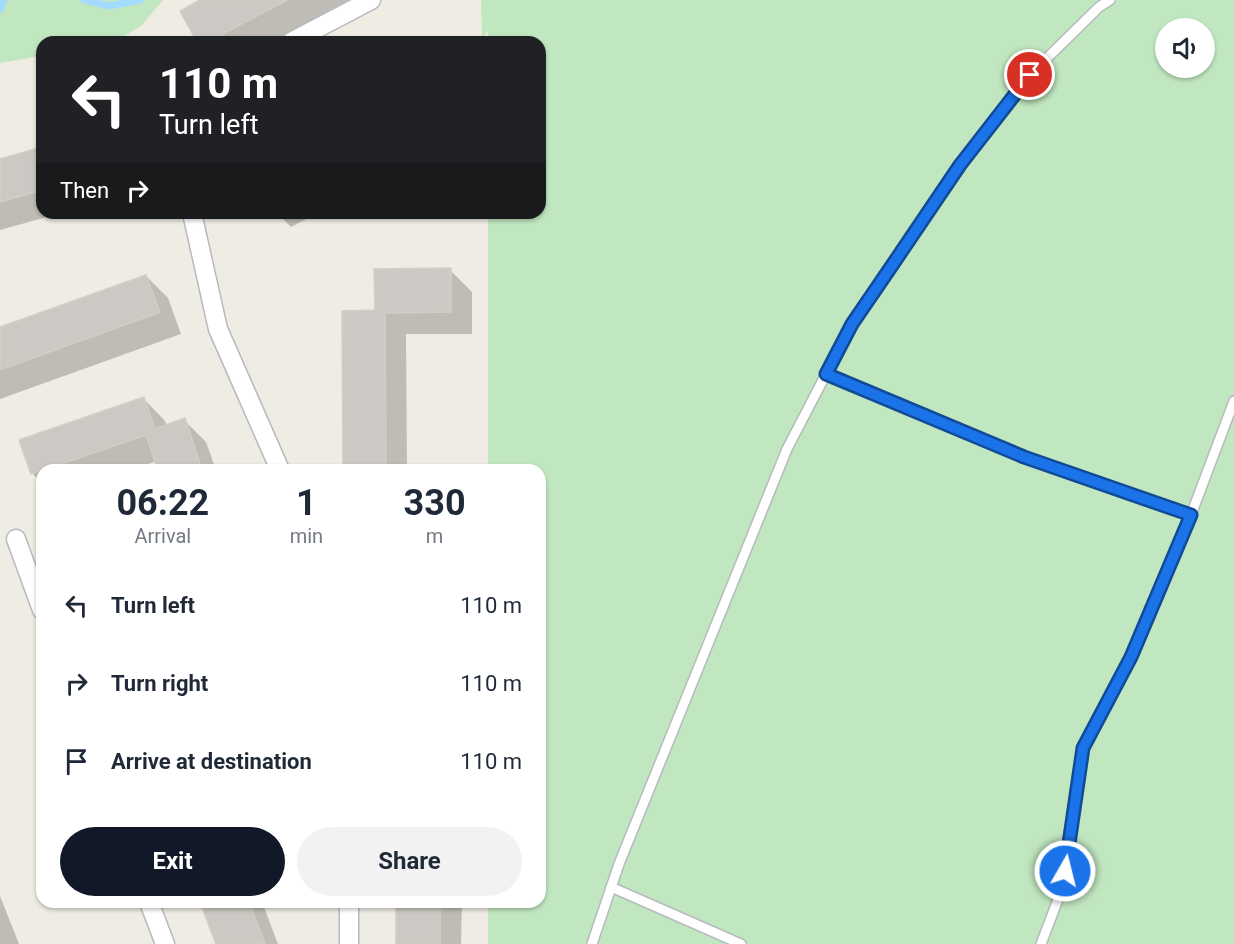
<!DOCTYPE html>
<style>
body{margin:0;font-family:Roboto,sans-serif;background:#f2f2f3;color:#1f2937;height:100vh;display:flex;flex-direction:column;font-size:22px;white-space:nowrap}
*{box-sizing:border-box;margin:0}
p{font-size:20px;color:#747a83}
.icon{flex:none;width:33px;height:33px;fill:none;stroke:currentColor;stroke-width:2;stroke-linecap:round;stroke-linejoin:round}
.map{position:relative;flex:1;overflow:hidden}
.details{position:absolute;left:36px;top:464px;width:510px;height:444px;display:flex;flex-direction:column;background:#fff;border-radius:18px;box-shadow:0 2px 4px #0004}
.details>*{flex:none}
.top-card{position:absolute;left:36px;top:36px;width:510px;height:183px;border-radius:18px;box-shadow:0 2px 4px #0004;background:#202124;color:#fff;overflow:hidden}
.fabs{position:absolute;left:1155px;top:18px;display:grid;gap:12px}
.fabs a{display:grid;place-items:center;width:60px;height:60px;border-radius:50%;background:#fff;box-shadow:0 2px 4px #0004;font-size:30px}
.pin{position:absolute;display:grid;place-items:center;width:51px;height:51px;color:#fff;margin:-26px;border:3px solid #fff;border-radius:50%;box-shadow:0 2px 6px #0007}
.me{position:absolute;width:66px;margin:-33px;rotate:8deg;stroke-linejoin:round;filter:drop-shadow(0 0 4px #0008)}
.turn{display:flex;align-items:center;gap:21px;height:126px;padding:0 24px;font-size:27px}
.turn .icon{width:78px;height:78px;stroke-width:2.5}
.turn b{display:block;font-size:42px;line-height:51px}
.then{display:flex;align-items:center;height:57px;padding:0 24px;background:#0003;gap:12px;font-size:22px}
.eta{display:flex;justify-content:space-evenly;align-items:center;height:102px;text-align:center}
.eta b{font-size:36px;font-weight:700;line-height:42px}
.primary-button{display:flex;gap:12px;margin-top:auto;padding:12px 24px}
.primary-button a{flex:1;height:69px;border-radius:36px;background:#111827;color:#fff;font-size:24px;font-weight:700;line-height:69px;text-align:center}
.primary-button a+a{background:#f2f2f3;color:#1f2937}
ul{padding:0;list-style:none}
li{display:flex;align-items:center;gap:18px;height:78px;padding:0 24px}
li div{flex:1}
li b{display:block;font-size:22px}
li em{font-style:normal}
.map>svg:first-child{display:block}
.green{fill:#c1e7c0;fill-rule:evenodd}
.shadow{fill:#0003}
.lines{fill:none;stroke-linecap:round;stroke-linejoin:round}
.stream{stroke:#a3dbff;stroke-width:7}
.building{fill:#ccc8c3;stroke:#d4cdc2;stroke-width:1.5}
.lane-casing{stroke:#b6babe;stroke-width:12}
.street-casing{stroke:#b6babe;stroke-width:21}
.lane{stroke:#fff;stroke-width:9}
.street{stroke:#fff;stroke-width:18}
.route-casing{stroke:#114b97;stroke-width:15}
.route{stroke:#1a73e8;stroke-width:10}
</style>
<div class="map">
<svg width="1234" height="944" viewBox="0 0 1234 944">
<rect width="100%" height="100%" fill="#efece4"/>
<g class="green">
<path d="M 0,0 L 163,0 L 141,26 L 114,42 L 42,42 L 42,56 L 0,63 Z"/>
<path d="M 481,0 L 1234,0 L 1234,944 L 488,944 L 488,902 L 540,902 L 540,470 L 488,469 L 488,213 L 540,213 L 540,42 L 488,42 L 488,31 L 482,38 ZM 1166,28 L 1204,28 L 1204,68 L 1166,68 Z"/>
</g>
<g class="shadow">
<path d="M 203,0 L 350,0 L 271,42 L 199,42 Z"/>
<path d="M 42,148 L 42,213 L 61,213 L 0,230 L 0,160 Z"/>
<path d="M 277,213 L 318,213 L 291,227 Z"/>
<path d="M 450,270 L 472,292 L 472,334 L 406,334 L 407,470 L 345,470 L 376,312 Z"/>
<path d="M 146,276 L 168,298 L 181,334 L 0,399 L 0,329 Z"/>
<path d="M 144,399 L 165,421 L 167,426 L 184,420 L 206,442 L 216,470 L 160,470 L 157,461 L 131,470 L 42,470 L 42,483 L 33,474 L 21,441 Z"/>
<path d="M 0,896 L 19,944 L 0,944 Z"/>
<path d="M 201,902 L 262,902 L 278,944 L 217,944 Z"/>
<path d="M 398,902 L 462,902 L 461,944 L 397,944 Z"/>
</g>
<g class="lines">
<g class="stream">
<path d="M 84,0 L 109,6 L 140,0"/>
<path d="M 0,9 L 4,0"/>
</g>
</g>
<g class="building">
<path d="M 200,0 L 287,0 L 208,42 L 197,42 L 180,11 Z"/>
<path d="M 42,147 L 42,190 L 0,202 L 0,159 Z"/>
<path d="M 451,268 L 451,312 L 385,313 L 386,470 L 343,470 L 342,311 L 375,310 L 374,269 Z"/>
<path d="M 146,275 L 160,312 L 0,370 L 0,327 Z"/>
<path d="M 144,397 L 155,429 L 185,418 L 202,470 L 158,470 L 146,435 L 31,474 L 19,440 Z"/>
<path d="M 200,902 L 249,902 L 265,944 L 216,944 Z"/>
<rect x="396" y="902" width="44" height="42"/>
</g>
<g class="lines">
<defs>
<g id="lane">
<path d="M 826,374 L 1024,457 L 1191,515"/>
<path d="M 611,887 L 741,944"/>
<path d="M 592,944 L 619,864 L 787,449 L 852,324 L 960,165 L 1030,75 L 1099,7 L 1110,0"/>
<path d="M 1041,944 L 1062,889 L 1083,748 L 1130,657 L 1191,515 L 1234,401"/>
</g>
<g id="street">
<path d="M 291,42 L 371,0"/>
<path d="M 192,213 L 218,329 L 280,470"/>
<path d="M 16,539 L 42,610"/>
<path d="M 149,902 L 165,944"/>
<path d="M 349,902 L 349,944"/>
</g>
</defs>
<use href="#lane" class="lane-casing"/>
<use href="#street" class="street-casing"/>
<use href="#lane" class="lane"/>
<use href="#street" class="street"/>
</g>
<g class="lines">
<defs>
<path id="route" d="M 1030,75 L 960,165 L 893,264 L 852,324 L 826,374 L 1024,457 L 1191,515 L 1131,657 L 1083,748 L 1065,871"/>
</defs>
<use href="#route" class="route-casing"/>
<use href="#route" class="route"/>
</g>
</svg>
<div class="fabs">
<a><svg class="icon" aria-label="sound" viewBox="0 0 24 24"><path d="M4 9h4l5-4v14l-5-4H4zM17 9q2 3 0 6"/></svg></a>
</div>
<div class="pin" style="left:1030px;top:75px;background:#d93025"><svg class="icon" aria-label="arrive" viewBox="0 0 24 24"><path d="M6 21V4h12l-3 4 3 4H6"/></svg></div>
<svg class="me" style="left:1065px;top:871px" viewBox="-20 -20 40 40"><circle r="17" fill="#1a73e8" stroke="#fff" stroke-width="3"/><path d="M0-11L8 9 0 5-8 9z" fill="#fff"/></svg>
<div class="top-card">
<div class="turn"><svg class="icon" aria-label="left" viewBox="0 0 24 24"><path d="M17 20v-9H6M10 6l-5 5 5 5"/></svg><div><b>110 m</b>Turn left</div></div>
<div class="then">Then<svg class="icon" aria-label="right" viewBox="0 0 24 24"><path d="M7 20v-9h11M14 6l5 5-5 5"/></svg></div>
</div>
<section class="details">
<div class="eta">
<div><b>06:22</b><p>Arrival</p></div>
<div><b>1</b><p>min</p></div>
<div><b>330</b><p>m</p></div>
</div>
<ul>
<li><svg class="icon" aria-label="left" viewBox="0 0 24 24"><path d="M17 20v-9H6M10 6l-5 5 5 5"/></svg><div><b>Turn left</b></div><em>110 m</em></li>
<li><svg class="icon" aria-label="right" viewBox="0 0 24 24"><path d="M7 20v-9h11M14 6l5 5-5 5"/></svg><div><b>Turn right</b></div><em>110 m</em></li>
<li><svg class="icon" aria-label="arrive" viewBox="0 0 24 24"><path d="M6 21V4h12l-3 4 3 4H6"/></svg><div><b>Arrive at destination</b></div><em>110 m</em></li>
</ul>
<div class="primary-button"><a>Exit</a><a>Share</a></div>
</section>
</div>
